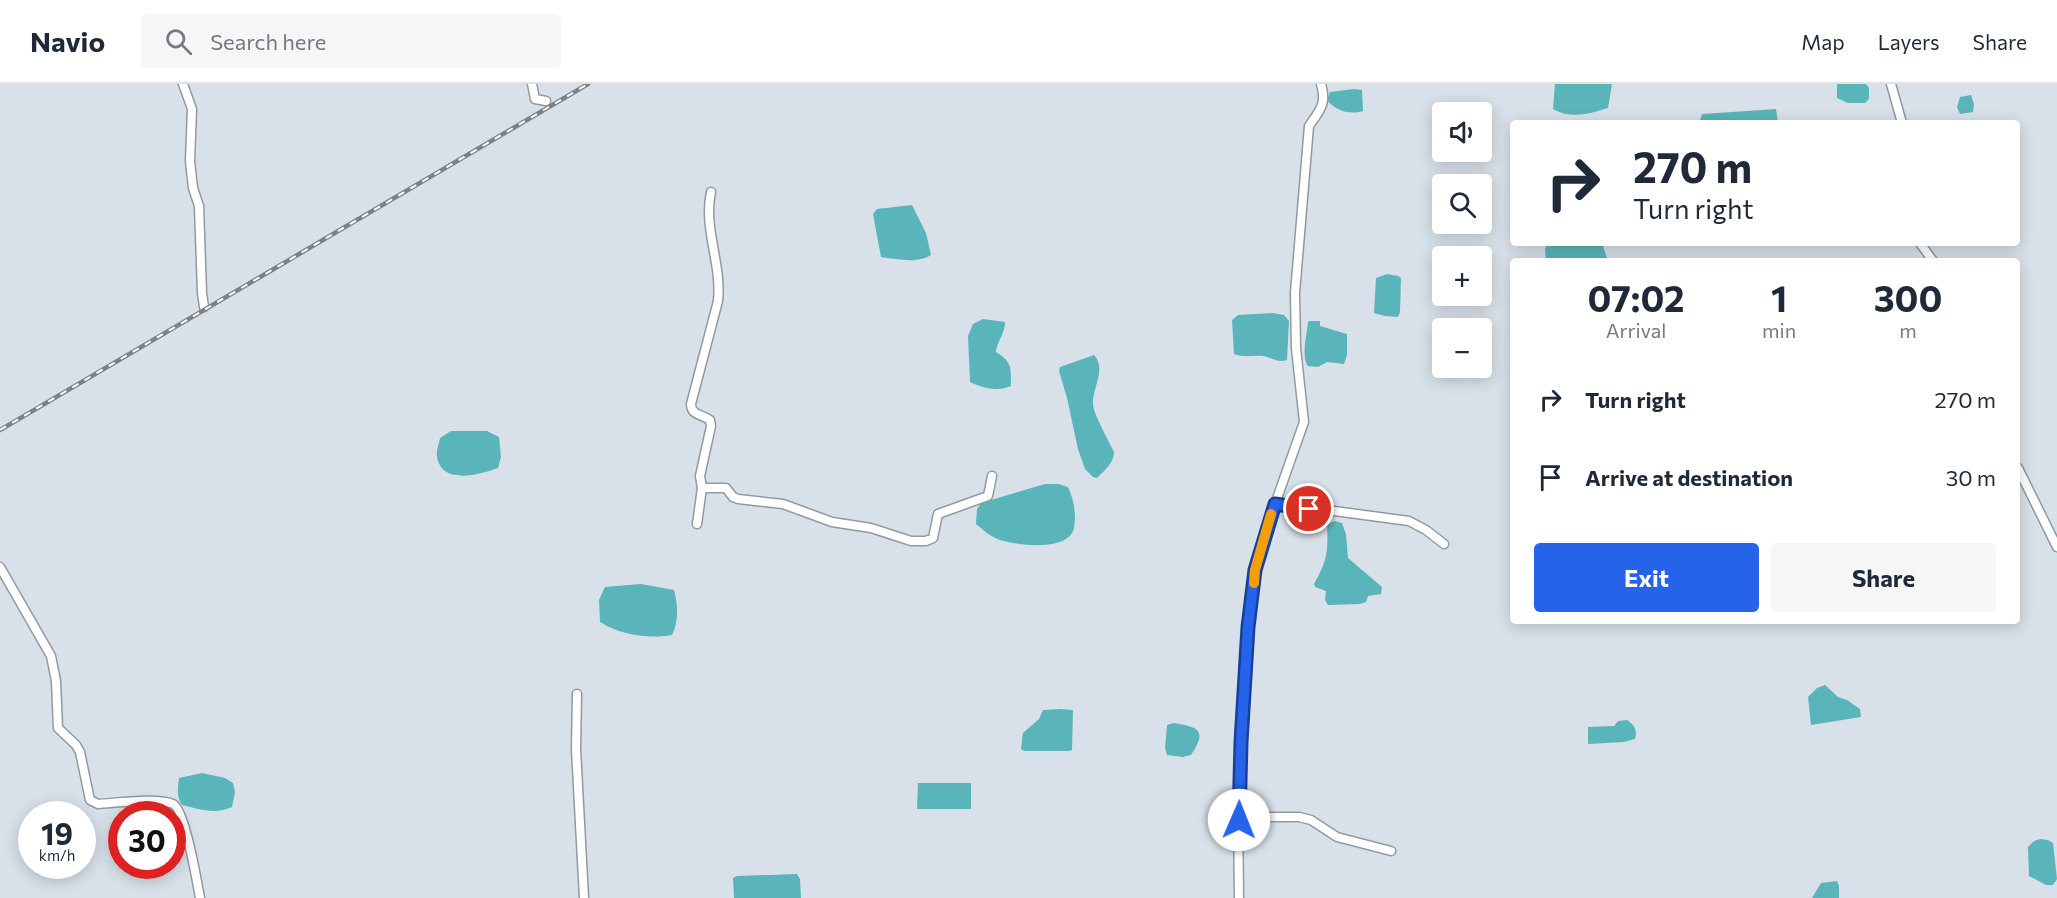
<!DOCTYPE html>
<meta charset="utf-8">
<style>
body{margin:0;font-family:Commissioner,sans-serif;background:#f6f6f7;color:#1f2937;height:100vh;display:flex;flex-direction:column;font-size:22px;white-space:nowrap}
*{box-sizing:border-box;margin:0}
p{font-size:20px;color:#747a83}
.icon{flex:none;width:33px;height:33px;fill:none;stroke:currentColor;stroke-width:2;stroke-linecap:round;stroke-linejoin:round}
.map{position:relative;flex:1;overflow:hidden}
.drawer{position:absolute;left:1510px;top:174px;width:510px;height:366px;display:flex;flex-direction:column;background:#fff;border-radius:6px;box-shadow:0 3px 15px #0003}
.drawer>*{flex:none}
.guide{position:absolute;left:1510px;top:36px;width:510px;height:126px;border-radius:6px;box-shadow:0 3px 15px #0003;background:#fff;color:#1f2937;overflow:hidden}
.buttons{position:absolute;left:1432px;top:18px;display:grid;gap:12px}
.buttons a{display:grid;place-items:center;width:60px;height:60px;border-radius:6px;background:#fff;box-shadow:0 3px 15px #0003;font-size:30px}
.speed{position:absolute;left:18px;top:717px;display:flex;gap:12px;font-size:30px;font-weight:700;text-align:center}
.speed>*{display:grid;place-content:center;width:78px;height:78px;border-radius:50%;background:#fff;box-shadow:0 3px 15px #0003;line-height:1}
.speed small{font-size:15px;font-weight:400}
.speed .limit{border:9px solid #d22;background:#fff;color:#111}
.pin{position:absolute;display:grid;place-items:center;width:51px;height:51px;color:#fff;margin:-26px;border:3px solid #fff;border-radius:50%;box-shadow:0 2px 6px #0007}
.me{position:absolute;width:66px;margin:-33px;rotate:1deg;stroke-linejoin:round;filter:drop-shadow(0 0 4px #0008)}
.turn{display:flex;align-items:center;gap:21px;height:126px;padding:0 24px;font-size:27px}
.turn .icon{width:78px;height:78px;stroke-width:2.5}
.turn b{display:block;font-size:42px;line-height:51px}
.eta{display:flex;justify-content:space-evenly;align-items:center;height:102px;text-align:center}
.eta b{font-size:36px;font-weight:700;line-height:42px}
.action{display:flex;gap:12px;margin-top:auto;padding:12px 24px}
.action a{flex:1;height:69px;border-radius:6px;background:#2563eb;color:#fff;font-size:24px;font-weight:700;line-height:69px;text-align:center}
.action a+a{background:#f6f6f7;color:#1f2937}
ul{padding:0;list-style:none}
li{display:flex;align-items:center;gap:18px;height:78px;padding:0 24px}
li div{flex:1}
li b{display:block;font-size:22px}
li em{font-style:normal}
header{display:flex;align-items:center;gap:36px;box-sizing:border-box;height:84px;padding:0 30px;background:#fff;border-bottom:2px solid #e0e1e3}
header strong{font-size:28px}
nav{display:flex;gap:33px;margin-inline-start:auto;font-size:21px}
.search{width:420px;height:54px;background:#f6f6f7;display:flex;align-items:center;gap:15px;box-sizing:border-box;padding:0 21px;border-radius:6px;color:#747a83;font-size:22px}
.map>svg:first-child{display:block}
.water{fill:#59b5b9}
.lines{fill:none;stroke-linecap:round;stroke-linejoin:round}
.street-casing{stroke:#919aa1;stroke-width:11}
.street{stroke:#fff;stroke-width:8}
.rail-casing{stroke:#7b8287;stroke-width:4.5}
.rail{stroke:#fff;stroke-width:2;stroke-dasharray:7;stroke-linecap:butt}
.route-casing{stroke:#184099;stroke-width:15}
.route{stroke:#2563eb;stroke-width:10}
.slow{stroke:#f59e0b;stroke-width:10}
</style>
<header>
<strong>Navio</strong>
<div class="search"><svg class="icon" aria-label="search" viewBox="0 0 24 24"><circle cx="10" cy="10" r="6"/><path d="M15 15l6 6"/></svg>Search here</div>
<nav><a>Map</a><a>Layers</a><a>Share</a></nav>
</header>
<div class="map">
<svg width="2057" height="814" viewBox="0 0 2057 814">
<rect width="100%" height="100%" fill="#d8e1e9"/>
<g class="water">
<path d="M 1555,0 L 1612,0 L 1608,24 C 1589,30 1571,35 1553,25 Z"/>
<path d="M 1837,0 L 1866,0 L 1869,4 L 1869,15 L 1865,19 L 1848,19 L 1837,14 Z"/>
<path d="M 1354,5 L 1362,6 L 1363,27 C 1349,31 1336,27 1327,16 L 1330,8 Z"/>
<path d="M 1971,11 L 1974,20 L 1973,28 L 1960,30 L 1957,23 L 1960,13 Z"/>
<path d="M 1776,25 L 1778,39 L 1699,39 L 1702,30 Z"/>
<path d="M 912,121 L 926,149 L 931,171 C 918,180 896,175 881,173 L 873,130 L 877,125 Z"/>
<path d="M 1547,159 L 1602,159 L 1608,177 L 1546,177 L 1545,166 Z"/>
<path d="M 1387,190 L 1398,192 L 1401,194 L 1400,228 L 1398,233 L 1385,232 L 1374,229 L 1376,194 Z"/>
<path d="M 1273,229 L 1284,231 L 1289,237 L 1287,276 C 1277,279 1273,274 1263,272 C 1253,271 1244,274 1234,270 L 1232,236 L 1238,231 Z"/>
<path d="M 983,235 L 1005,238 C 1005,250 997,257 996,268 C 1012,278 1011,283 1011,302 C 998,308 982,304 970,298 L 968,252 L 973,240 Z"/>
<path d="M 1310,237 L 1320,237 L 1320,242 L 1347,250 L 1347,271 L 1344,280 L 1327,278 L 1318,283 L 1308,282 C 1301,272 1307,250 1308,238 Z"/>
<path d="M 1094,271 C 1107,285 1092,304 1093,321 C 1094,331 1109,357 1114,368 C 1114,379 1104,387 1097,394 L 1093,393 L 1085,385 L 1078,365 L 1067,314 L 1059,287 L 1060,283 Z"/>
<path d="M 451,347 L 487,347 L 499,353 L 501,373 L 498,384 C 479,391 442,401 437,373 C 436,367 439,360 440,354 Z"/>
<path d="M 1045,400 L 1058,400 L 1068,403 C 1073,414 1075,424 1075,435 C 1074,440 1075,445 1072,449 C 1061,467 1017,461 1000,456 C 991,453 983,446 976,440 L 977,425 L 981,419 Z"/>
<path d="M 1335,437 L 1342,439 L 1346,450 L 1348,474 L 1382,503 L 1381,510 L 1368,512 L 1366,518 L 1360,520 L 1328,521 L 1325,516 L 1326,507 L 1315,503 L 1314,500 C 1328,475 1328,468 1327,440 Z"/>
<path d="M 641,500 L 674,506 C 678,522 679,536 672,551 C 648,555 621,551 600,538 L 599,516 L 605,503 Z"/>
<path d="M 1825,601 L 1838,613 L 1847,616 L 1860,625 L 1861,633 L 1811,641 L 1808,613 L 1817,604 Z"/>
<path d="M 1061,625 L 1073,626 L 1072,666 L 1069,667 L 1024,667 L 1021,665 L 1023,649 L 1039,635 L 1043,626 Z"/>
<path d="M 1627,636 C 1634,640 1638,647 1635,655 L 1624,658 L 1588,660 L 1588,643 L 1614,642 L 1618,637 Z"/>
<path d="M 1174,639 C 1198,643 1208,646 1191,671 L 1183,673 L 1167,671 L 1165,664 L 1167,641 Z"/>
<path d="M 202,689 L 225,694 L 233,699 L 235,708 L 232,723 C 215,731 199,725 182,721 C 176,712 178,703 179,694 Z"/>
<path d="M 918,699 L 971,699 L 971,725 L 917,725 Z"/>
<path d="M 2040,755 L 2048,756 L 2053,759 L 2057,795 L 2053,801 L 2046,801 L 2029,792 L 2028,763 L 2034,757 Z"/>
<path d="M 797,790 L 800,795 L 801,814 L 734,814 L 733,794 L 737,792 Z"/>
<path d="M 1837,797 L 1839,802 L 1839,814 L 1812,814 L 1821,799 Z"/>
</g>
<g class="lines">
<defs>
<g id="street">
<path d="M 183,0 L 192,25 L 190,77 L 193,104 L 199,122 L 202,209 L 204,223"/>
<path d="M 532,0 L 535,15 L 546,17"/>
<path d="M 1891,0 L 1902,39"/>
<path d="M 1920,159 L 1933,177"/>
<path d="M 2018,384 L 2057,463"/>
<path d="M 702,404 L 726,404 L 733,413 L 738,415 L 783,420 L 832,438 L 871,444 L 911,457 L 926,457 L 933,454 L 938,430 L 988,412 L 992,392"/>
<path d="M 1275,420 L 1290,424 L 1327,426 L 1409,437 L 1426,446 L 1444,460"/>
<path d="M 697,440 L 702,404 L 700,392 L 711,342 L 710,336 C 701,330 691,331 691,320 L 718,217 C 722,180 703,144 711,108"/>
<path d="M 0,483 L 51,572 L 56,597 L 58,644 L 76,661 L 80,668 L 90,716 L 98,720 C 116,719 158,713 173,720 C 185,726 197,798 200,814"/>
<path d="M 577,610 L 576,665 L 584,814"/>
<path d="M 1239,736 L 1261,733 L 1299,733 L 1311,736 L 1337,753 L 1391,767"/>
<path d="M 1239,814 L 1238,728 L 1241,658 L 1248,543 L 1255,486 L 1268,440 L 1304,338 L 1296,264 L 1295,209 L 1309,42 C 1320,26 1327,20 1321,0"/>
</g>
</defs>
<use href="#street" class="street-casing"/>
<use href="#street" class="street"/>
<defs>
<path id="rail" d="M 0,346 L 588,0"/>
</defs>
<use href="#rail" class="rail-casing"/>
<use href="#rail" class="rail"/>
</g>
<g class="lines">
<defs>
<path id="route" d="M 1239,736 L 1241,658 L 1248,543 L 1255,486 L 1275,420 L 1309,425"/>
</defs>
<use href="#route" class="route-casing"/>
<use href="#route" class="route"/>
<path class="slow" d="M 1254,499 L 1255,486 L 1271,430"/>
</g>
</svg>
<div class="buttons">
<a><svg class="icon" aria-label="sound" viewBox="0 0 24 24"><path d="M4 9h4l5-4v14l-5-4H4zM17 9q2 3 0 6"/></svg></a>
<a><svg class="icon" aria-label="search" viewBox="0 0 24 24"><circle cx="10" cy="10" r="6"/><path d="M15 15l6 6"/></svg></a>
<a>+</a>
<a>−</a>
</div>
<div class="speed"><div>19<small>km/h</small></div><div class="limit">30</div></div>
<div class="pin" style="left:1309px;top:425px;background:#d93025"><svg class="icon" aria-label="arrive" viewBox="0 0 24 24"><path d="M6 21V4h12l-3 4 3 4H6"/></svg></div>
<svg class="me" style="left:1239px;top:736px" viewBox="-20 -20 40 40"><circle r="19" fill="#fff"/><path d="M0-13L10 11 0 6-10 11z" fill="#2563eb"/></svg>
<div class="guide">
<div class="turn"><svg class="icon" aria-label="right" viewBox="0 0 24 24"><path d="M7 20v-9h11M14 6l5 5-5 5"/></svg><div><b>270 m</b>Turn right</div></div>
</div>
<section class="drawer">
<div class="eta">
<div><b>07:02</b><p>Arrival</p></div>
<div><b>1</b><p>min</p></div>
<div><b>300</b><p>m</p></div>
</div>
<ul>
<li><svg class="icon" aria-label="right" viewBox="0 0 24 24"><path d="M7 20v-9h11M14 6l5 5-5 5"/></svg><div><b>Turn right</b></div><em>270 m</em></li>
<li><svg class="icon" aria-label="arrive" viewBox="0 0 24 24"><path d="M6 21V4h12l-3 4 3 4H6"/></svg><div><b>Arrive at destination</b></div><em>30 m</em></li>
</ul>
<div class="action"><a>Exit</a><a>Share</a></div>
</section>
</div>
